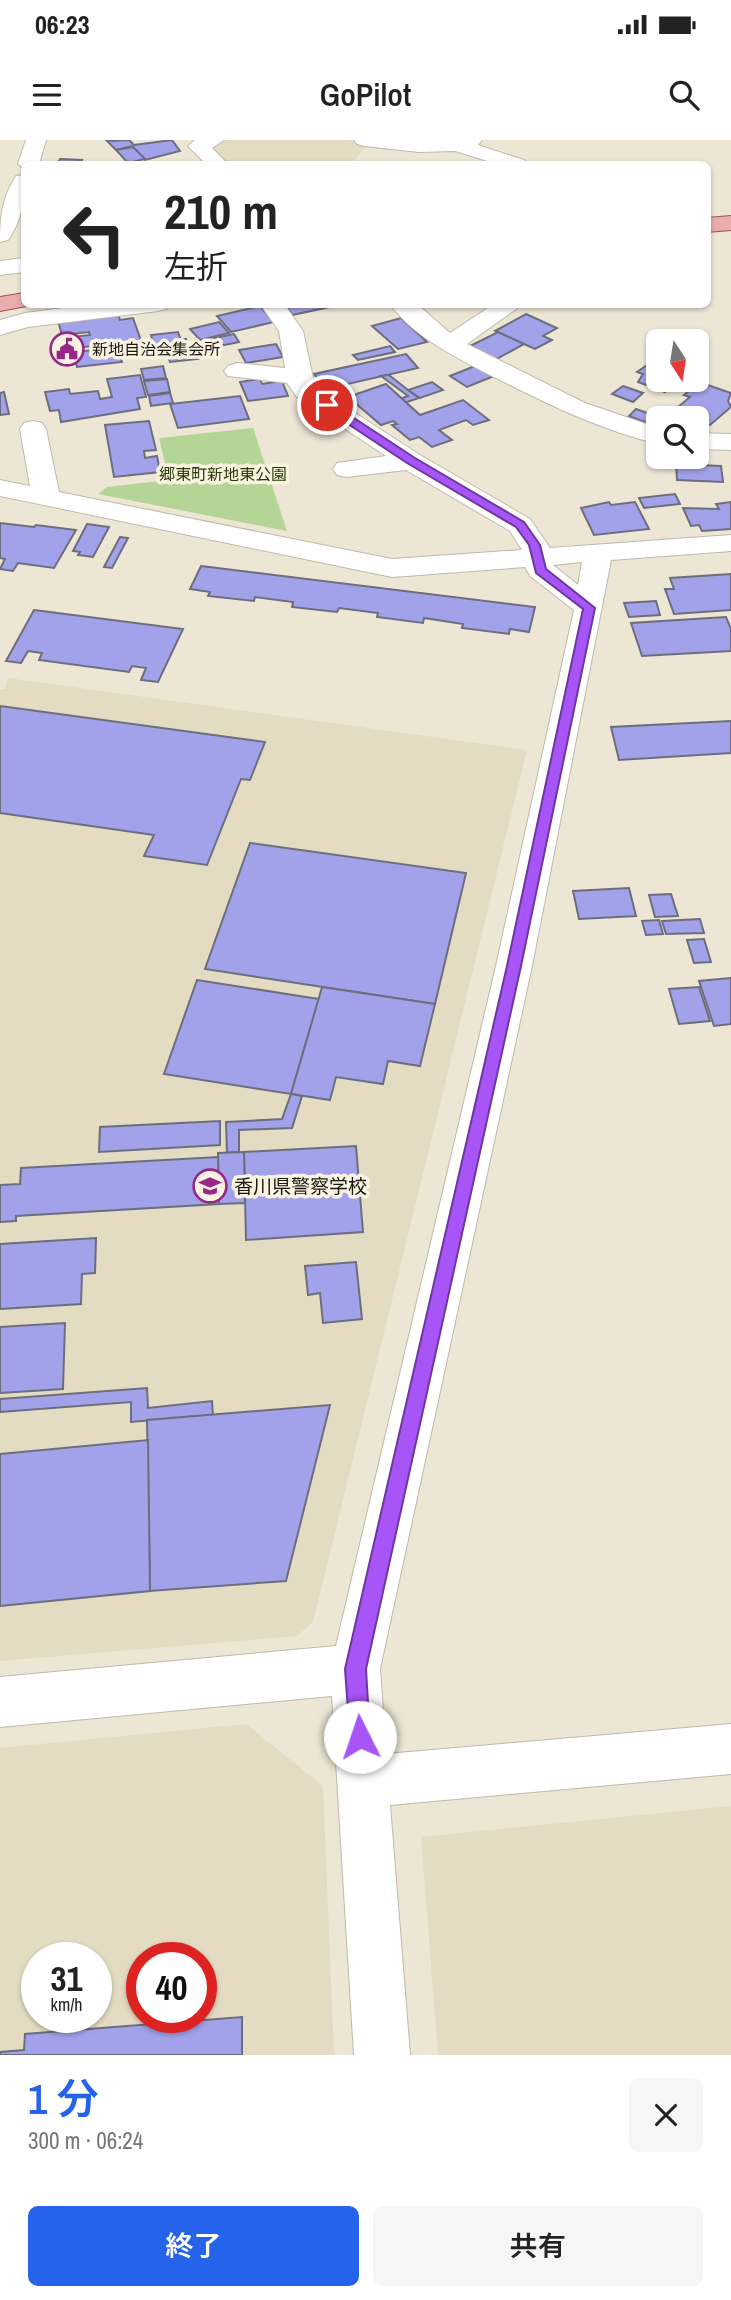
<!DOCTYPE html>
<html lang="ja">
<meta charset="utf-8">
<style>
body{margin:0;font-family:"Archivo Narrow","Noto Sans JP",sans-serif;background:#f6f6f6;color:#222;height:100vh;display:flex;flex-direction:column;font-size:26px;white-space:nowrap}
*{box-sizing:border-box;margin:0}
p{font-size:23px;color:#767676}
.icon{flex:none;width:38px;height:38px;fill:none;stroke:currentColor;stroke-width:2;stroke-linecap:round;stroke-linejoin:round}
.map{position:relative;height:1915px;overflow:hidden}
.details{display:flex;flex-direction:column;background:#fff;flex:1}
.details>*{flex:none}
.top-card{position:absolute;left:21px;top:21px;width:690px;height:147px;border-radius:10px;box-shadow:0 2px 5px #0004;background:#fff;color:#222;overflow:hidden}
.needle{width:46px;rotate:168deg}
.fabs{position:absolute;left:646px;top:189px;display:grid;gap:14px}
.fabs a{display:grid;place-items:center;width:63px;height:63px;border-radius:10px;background:#fff;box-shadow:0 2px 5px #0004;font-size:35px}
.speed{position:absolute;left:21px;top:1802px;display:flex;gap:14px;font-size:35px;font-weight:700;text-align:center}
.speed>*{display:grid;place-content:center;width:91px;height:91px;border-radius:50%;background:#fff;box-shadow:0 2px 5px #0004;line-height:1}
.speed small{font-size:18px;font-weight:400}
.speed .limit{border:10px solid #d22;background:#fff;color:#111}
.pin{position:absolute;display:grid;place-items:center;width:60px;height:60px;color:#fff;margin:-30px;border:4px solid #fff;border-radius:50%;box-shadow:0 2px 7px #0007}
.me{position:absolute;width:77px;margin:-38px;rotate:356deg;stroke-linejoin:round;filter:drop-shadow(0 0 5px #0008)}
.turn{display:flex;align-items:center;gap:24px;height:147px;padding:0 28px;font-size:32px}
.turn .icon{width:91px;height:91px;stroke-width:2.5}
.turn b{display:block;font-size:49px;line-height:60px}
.round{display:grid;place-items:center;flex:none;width:74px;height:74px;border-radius:10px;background:#f6f6f6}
.head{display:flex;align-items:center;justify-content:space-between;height:119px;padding:0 28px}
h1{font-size:42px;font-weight:600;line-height:52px;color:#2563eb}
.primary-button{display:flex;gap:14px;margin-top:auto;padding:14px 28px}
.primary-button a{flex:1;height:80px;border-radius:10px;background:#2563eb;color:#fff;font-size:28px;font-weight:600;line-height:80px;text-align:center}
.primary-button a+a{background:#f6f6f6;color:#222}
.status{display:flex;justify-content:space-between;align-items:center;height:49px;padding:0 35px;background:#fff;direction:ltr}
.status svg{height:19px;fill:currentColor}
header{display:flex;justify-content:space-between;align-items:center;height:91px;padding:0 28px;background:#fff;font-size:32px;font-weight:600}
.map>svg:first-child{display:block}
.built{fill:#e4dbc3;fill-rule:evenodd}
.green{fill:#b5d597}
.building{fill:#a1a2e9;stroke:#6d6e7d;stroke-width:2}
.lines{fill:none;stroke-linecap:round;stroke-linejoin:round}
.minor-casing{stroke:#c0b9a9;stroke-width:2}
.major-casing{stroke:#965455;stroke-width:2}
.minor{fill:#fff;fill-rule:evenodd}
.major{fill:#e9acaf;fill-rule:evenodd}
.route{fill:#a855f7;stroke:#6d37a1;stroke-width:2}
.labels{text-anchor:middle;stroke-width:7;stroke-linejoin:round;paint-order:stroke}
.far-poi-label{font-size:16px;fill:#181610;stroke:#faf3e2;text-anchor:start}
.far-park-label{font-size:16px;fill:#253a06;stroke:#faf3e2}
.poi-label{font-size:19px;fill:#181610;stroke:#faf3e2;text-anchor:start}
</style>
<div class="status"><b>06:23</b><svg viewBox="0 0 49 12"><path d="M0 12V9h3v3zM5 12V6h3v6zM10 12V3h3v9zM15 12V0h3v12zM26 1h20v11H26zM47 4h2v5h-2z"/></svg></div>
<header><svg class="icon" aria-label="menu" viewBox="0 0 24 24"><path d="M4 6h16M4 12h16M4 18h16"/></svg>GoPilot<svg class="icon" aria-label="search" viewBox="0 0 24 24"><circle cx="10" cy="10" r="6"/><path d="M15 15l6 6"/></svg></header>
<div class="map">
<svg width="731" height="1915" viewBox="0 0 731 1915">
<rect width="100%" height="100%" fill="#ede6d5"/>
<g class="built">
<path d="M 227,0 L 347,0 L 369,3 L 351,24 L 226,24 L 211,10 L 215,4 Z"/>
<path d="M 8,538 L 527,610 L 313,1482 L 297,1496 L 0,1521 L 0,549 L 5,549 Z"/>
<path d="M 246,1584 L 323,1646 L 334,1915 L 0,1915 L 0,1608 ZM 37,1818 L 96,1818 L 96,1878 L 37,1878 ZM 142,1818 L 201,1818 L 201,1878 L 142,1878 Z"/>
<path d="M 731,1666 L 731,1915 L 438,1915 L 421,1697 Z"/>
</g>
<path class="green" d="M 253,288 L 287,391 L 98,354 L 107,347 L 169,340 L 159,298 Z"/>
<g class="building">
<path d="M 129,0 L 134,5 L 172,0 L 180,11 L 145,20 L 132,6 L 116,10 L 107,1 Z"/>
<path d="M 133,7 L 145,19 L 128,23 L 116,10 Z"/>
<path d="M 60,19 L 82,20 L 80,24 L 57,24 Z"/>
<path d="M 286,164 L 344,164 L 292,175 Z"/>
<path d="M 260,166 L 274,182 L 231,192 L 217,176 Z"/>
<path d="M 118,174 L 120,180 L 133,178 L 144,209 L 114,212 L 119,214 L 122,222 L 77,227 L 73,212 L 95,210 L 93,206 L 76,208 L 72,197 L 90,195 L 89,192 L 62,195 L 58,181 Z"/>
<path d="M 526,174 L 557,188 L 543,196 L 552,200 L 535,209 L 495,191 Z"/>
<path d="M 401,178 L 427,202 L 398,209 L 372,186 Z"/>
<path d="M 219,182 L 229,193 L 200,200 L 190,189 Z"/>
<path d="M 178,192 L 181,200 L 186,199 L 188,207 L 193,207 L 198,219 L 170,222 L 166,211 L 161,212 L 158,205 L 154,206 L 151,195 Z"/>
<path d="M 498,192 L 524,204 L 495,220 L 468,207 Z"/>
<path d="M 234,194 L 239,202 L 215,207 L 210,199 Z"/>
<path d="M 276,204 L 283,217 L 246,223 L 239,210 Z"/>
<path d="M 390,206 L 395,212 L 358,220 L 353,215 Z"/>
<path d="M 406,214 L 418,228 L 326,249 L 314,234 Z"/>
<path d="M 650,223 L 658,226 L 658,240 L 681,240 L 665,252 L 638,242 L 643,234 L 637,232 Z"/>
<path d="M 477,225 L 494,236 L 467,247 L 450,236 Z"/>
<path d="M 163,226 L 166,238 L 144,240 L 141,229 Z"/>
<path d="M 140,235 L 146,257 L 137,258 L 140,269 L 61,282 L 59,270 L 50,271 L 45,252 L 69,249 L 70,254 L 98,251 L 100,259 L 112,257 L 107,239 Z"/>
<path d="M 389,235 L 408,250 L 419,258 L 404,263 L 400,259 L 408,256 L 381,236 Z"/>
<path d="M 167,239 L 170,252 L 148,255 L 144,241 Z"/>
<path d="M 260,239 L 262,244 L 282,241 L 288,256 L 248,261 L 240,242 Z"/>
<path d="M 432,242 L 443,250 L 420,258 L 408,250 Z"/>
<path d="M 699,242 L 731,253 L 728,261 L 731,267 L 710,285 L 705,284 L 696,291 L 696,278 L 665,278 L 690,257 L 684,255 Z"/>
<path d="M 386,244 L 420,275 L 463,260 L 489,280 L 473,285 L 466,280 L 439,290 L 452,300 L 432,307 L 419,297 L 410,300 L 392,285 L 397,284 L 393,281 L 381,285 L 348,257 Z"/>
<path d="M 623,246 L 643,253 L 633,262 L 612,254 Z"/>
<path d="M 4,252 L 9,274 L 0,275 L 0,253 Z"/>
<path d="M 170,253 L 173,263 L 151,266 L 149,256 Z"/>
<path d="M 240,256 L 249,279 L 178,288 L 170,264 Z"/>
<path d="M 636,269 L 661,278 L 658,278 L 658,287 L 629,276 Z"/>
<path d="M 149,281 L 156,310 L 144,311 L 145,318 L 157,316 L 160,332 L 114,337 L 105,285 Z"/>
<path d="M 676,324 L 721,326 L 723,342 L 677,340 Z"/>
<path d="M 675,354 L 680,364 L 644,368 L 639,358 Z"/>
<path d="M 609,362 L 611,365 L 635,362 L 649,389 L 594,395 L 581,368 Z"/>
<path d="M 731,362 L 731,389 L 702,391 L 699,385 L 691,386 L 683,368 L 719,369 L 716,364 Z"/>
<path d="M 0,383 L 34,387 L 36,385 L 76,390 L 54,428 L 18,423 L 13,431 L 0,429 L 5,419 L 0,418 Z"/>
<path d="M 87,384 L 109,387 L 93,417 L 78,415 L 80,412 L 73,411 Z"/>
<path d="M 120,397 L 128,398 L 112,428 L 104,427 Z"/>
<path d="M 201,426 L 535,467 L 529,492 L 510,489 L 509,494 L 462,488 L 463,484 L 424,478 L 423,483 L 377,477 L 378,473 L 339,468 L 337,472 L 292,467 L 293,462 L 255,457 L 254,461 L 208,456 L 210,452 L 190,449 Z"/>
<path d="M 731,434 L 731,470 L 674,474 L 665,449 L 674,449 L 670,438 Z"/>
<path d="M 656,461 L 660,475 L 629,477 L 624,463 Z"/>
<path d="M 34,470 L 183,489 L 158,542 L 141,540 L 146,528 L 132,526 L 129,532 L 39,520 L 42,513 L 28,511 L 21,523 L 6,521 Z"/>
<path d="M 726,477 L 731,489 L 731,511 L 642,516 L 631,483 Z"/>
<path d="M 0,566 L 265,602 L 250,640 L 241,639 L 207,725 L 144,716 L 154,695 L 0,673 Z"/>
<path d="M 731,581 L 731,613 L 619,620 L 611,587 Z"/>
<path d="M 250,703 L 466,733 L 435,864 L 205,829 Z"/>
<path d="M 629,748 L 636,776 L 579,779 L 573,751 Z"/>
<path d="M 671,754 L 678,776 L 655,777 L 649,755 Z"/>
<path d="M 700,779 L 704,793 L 666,794 L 662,781 Z"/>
<path d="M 659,780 L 663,794 L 646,795 L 642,781 Z"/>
<path d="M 704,799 L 711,822 L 694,823 L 687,800 Z"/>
<path d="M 731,838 L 731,884 L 714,886 L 699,841 Z"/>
<path d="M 197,840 L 319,859 L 291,954 L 164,934 Z"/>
<path d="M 322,847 L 435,864 L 420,926 L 388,921 L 383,944 L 336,937 L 330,960 L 291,954 Z"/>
<path d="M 699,847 L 710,881 L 679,884 L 669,849 Z"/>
<path d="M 291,954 L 302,956 L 292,988 L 239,990 L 239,1012 L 227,1013 L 226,982 L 282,979 Z"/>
<path d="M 220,981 L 220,1005 L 99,1012 L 100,987 Z"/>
<path d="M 356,1006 L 363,1092 L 246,1100 L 244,1012 Z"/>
<path d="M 244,1012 L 245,1063 L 219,1064 L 218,1013 Z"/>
<path d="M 218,1017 L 219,1064 L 16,1076 L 16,1081 L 0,1082 L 0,1045 L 20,1044 L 21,1028 Z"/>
<path d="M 96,1098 L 95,1133 L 82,1134 L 81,1164 L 0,1169 L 0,1104 Z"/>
<path d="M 356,1122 L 362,1179 L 323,1183 L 320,1153 L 308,1155 L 305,1126 Z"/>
<path d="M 65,1183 L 63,1249 L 0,1253 L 0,1187 Z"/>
<path d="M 147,1248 L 148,1268 L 212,1261 L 213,1275 L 131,1282 L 131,1262 L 0,1272 L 0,1259 Z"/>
<path d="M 330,1265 L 286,1441 L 150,1451 L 147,1280 Z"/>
<path d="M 148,1300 L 150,1451 L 0,1466 L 0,1314 Z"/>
<path d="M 242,1877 L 242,1915 L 0,1915 L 0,1912 L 24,1910 L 25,1894 Z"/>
</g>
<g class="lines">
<defs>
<g id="minor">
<path d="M 26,0 L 46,0 L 39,24 L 24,24 L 24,29 L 18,24 Z"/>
<path d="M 195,0 L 224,0 L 212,8 L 228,24 L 206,24 L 188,6 Z"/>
<path d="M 354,0 L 482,0 L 478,5 L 524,20 L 528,24 L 497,24 L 455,11 L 419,12 L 364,6 L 357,4 Z"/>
<path d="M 24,35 C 26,58 22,80 8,100 L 0,102 C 0,77 2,58 16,36 Z"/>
<path d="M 24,118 L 24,132 L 0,135 L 0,121 Z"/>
<path d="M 94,164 L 170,164 L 166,169 L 158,171 L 28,187 L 0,195 L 0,180 L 25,173 Z"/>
<path d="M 260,164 L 284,164 L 303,191 L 315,247 L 420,315 L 530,379 L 550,408 L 731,395 L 731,411 L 611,420 L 532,826 L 380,1529 L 386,1614 L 731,1584 L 731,1634 L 390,1665 L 410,1915 L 354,1915 L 332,1556 L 0,1587 L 0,1537 L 336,1506 L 496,826 L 574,470 L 530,436 L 525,427 L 392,437 L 0,356 L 0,340 L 30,346 L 20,289 L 24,283 L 33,281 L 42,283 L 46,289 L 59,352 L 392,419 L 522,410 L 510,391 L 406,330 L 346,337 L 337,335 L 333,329 L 337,323 L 386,316 L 297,257 L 287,243 L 228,236 L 224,231 L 228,226 L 237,223 L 285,228 L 279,191 ZM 582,422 L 578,445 L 553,425 Z"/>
<path d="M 390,164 L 417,164 L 450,193 L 494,164 L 523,164 L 467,204 L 585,263 L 658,288 L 658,304 C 602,290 551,266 500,240 C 463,221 415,199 390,164 Z"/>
<path d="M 696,293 L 731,294 L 731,310 L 696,309 Z"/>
</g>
<g id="major">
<path d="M 731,76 L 731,90 L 707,92 L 707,78 Z"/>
<path d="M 24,153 L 24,164 L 32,165 L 0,171 L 0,157 Z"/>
</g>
</defs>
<use href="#minor" class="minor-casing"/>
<use href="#major" class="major-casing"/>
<use href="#minor" class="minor"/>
<use href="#major" class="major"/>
</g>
<path class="route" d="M 324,263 L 331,263 L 415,318 L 524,382 L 540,405 L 546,429 L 595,468 L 521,826 L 366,1529 L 370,1597 L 367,1604 L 360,1607 L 353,1604 L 350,1597 L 345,1529 L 507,826 L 583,469 L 536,433 L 529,405 L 516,387 L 407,323 L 324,268 Z"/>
<defs>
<symbol id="civic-ring" viewBox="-11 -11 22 22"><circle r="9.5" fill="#faf3e2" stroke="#972786" stroke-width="1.5"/><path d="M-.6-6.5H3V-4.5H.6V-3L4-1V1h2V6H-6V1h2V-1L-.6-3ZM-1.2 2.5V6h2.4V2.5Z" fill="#972786"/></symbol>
<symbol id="school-ring" viewBox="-11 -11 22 22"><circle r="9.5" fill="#faf3e2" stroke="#972786" stroke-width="1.5"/><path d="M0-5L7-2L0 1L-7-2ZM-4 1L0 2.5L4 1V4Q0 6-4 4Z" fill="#972786"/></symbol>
</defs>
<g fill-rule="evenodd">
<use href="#civic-ring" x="48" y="190" width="38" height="38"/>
<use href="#school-ring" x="191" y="1027" width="38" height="38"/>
</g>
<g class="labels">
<g class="far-poi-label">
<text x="92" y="215">新地自治会集会所</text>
</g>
<g class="far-park-label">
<text x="223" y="340">郷東町新地東公園</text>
</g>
<g class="poi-label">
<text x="234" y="1053">香川県警察学校</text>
</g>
</g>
</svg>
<div class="fabs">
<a><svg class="needle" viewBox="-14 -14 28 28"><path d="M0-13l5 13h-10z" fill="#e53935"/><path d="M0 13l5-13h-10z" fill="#767676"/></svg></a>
<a><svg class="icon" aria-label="search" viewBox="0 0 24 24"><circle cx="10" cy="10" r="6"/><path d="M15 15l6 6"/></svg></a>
</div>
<div class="speed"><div>31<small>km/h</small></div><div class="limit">40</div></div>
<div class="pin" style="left:327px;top:265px;background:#d93025"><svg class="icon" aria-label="arrive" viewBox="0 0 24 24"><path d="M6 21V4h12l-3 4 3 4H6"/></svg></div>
<svg class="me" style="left:360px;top:1597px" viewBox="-20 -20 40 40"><circle r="19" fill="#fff"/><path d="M0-13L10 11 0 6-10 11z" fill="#a855f7"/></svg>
<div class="top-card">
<div class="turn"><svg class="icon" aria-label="left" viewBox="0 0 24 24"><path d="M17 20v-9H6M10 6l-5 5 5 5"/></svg><div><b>210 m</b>左折</div></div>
</div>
</div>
<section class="details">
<div class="head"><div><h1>1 分</h1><p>300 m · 06:24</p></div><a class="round"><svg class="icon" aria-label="close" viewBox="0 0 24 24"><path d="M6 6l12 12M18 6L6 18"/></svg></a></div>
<div class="primary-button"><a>終了</a><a>共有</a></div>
</section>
